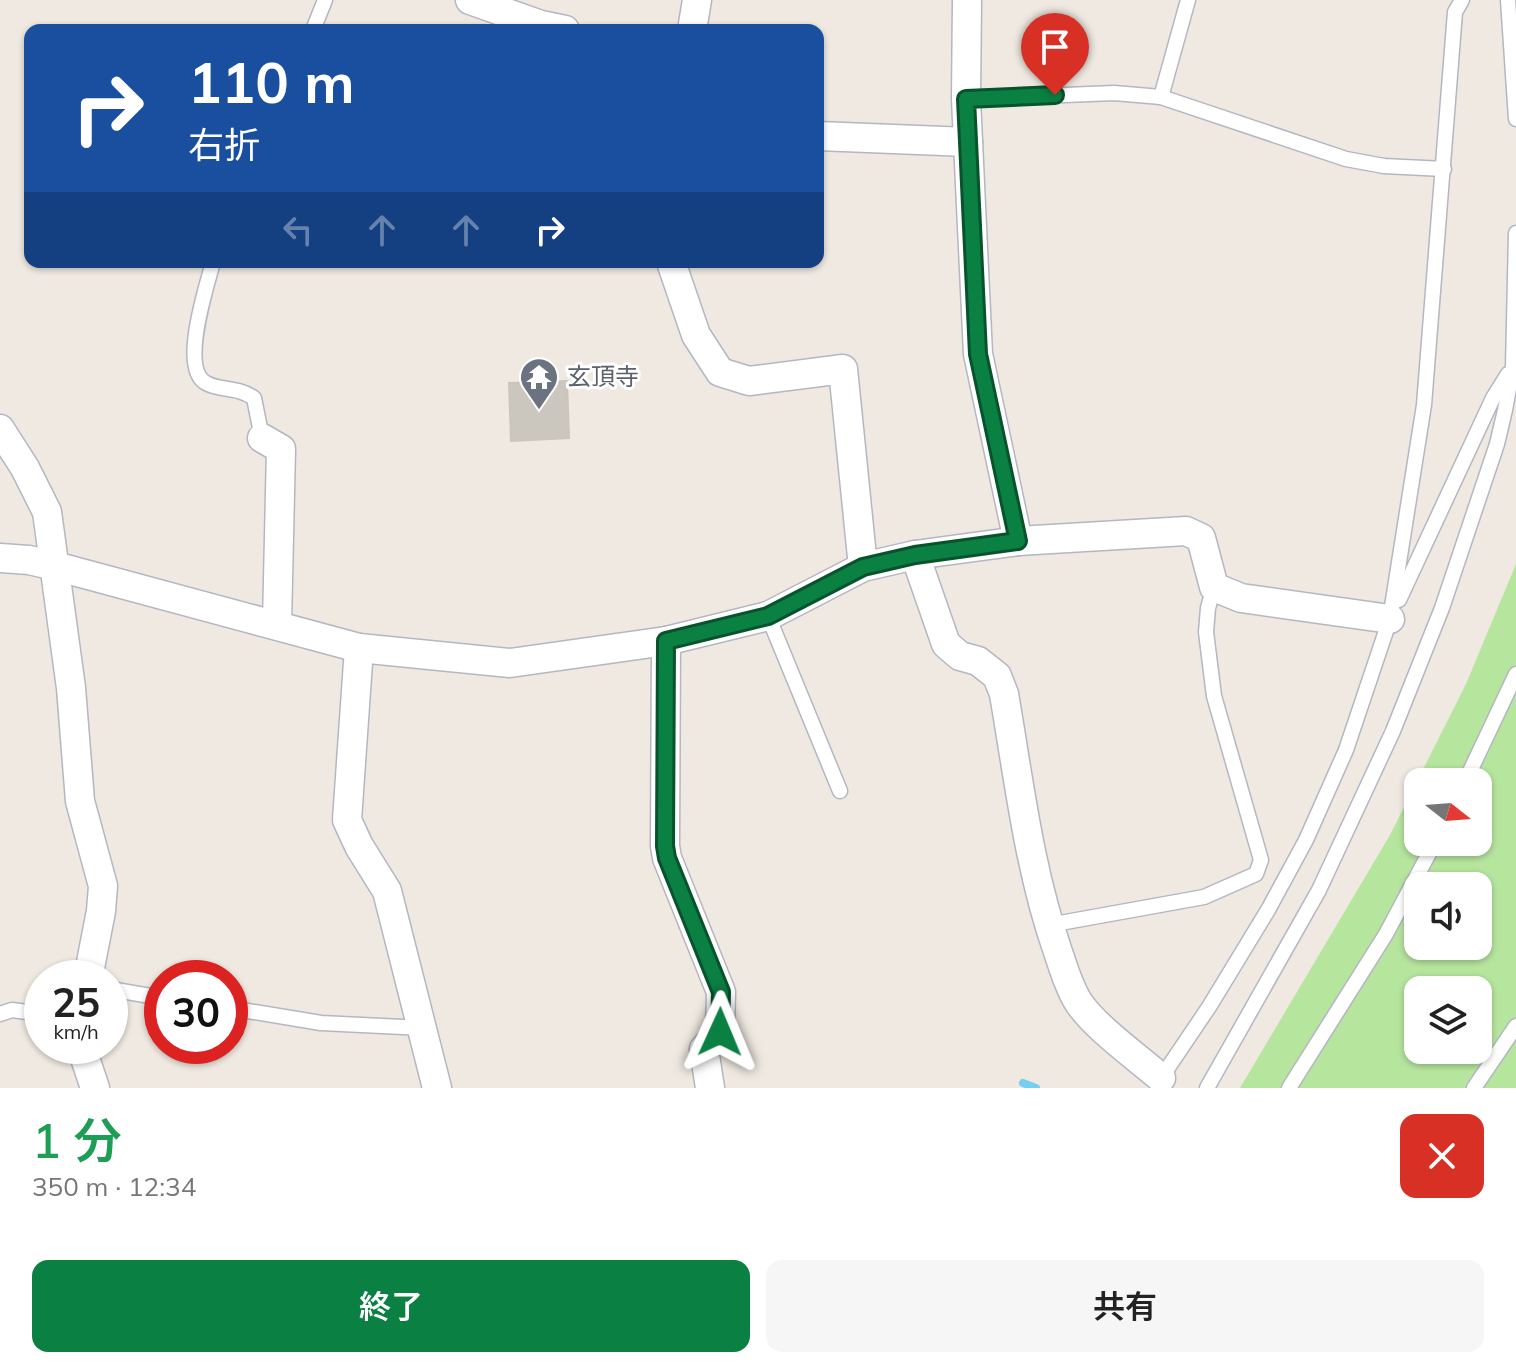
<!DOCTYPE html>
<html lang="ja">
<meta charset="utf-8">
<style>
body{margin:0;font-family:Mulish,"Noto Sans JP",sans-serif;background:#f6f6f6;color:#222;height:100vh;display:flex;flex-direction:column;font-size:30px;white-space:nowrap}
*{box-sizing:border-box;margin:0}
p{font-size:26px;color:#767676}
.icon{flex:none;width:44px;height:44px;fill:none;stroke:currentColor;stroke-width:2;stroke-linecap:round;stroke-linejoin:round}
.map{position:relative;height:1088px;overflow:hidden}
.drawer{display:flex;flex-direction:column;background:#fff;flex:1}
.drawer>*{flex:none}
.guide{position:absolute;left:24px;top:24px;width:800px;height:244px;border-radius:16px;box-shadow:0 2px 6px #0004;background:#1a4fa0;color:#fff;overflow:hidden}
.needle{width:52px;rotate:107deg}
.buttons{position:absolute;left:1404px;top:768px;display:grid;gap:16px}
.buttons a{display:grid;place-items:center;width:88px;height:88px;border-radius:16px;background:#fff;box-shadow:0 2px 6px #0004;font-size:40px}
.speed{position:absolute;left:24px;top:960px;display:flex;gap:16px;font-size:40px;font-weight:700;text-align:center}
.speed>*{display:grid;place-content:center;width:104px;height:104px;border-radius:50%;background:#fff;box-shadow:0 2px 6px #0004;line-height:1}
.speed small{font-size:20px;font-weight:400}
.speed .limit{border:12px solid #d22;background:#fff;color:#111}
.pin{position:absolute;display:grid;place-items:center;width:68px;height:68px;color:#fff;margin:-82px -34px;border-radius:50% 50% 50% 0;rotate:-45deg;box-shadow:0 0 8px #0007}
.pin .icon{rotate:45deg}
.me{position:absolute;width:88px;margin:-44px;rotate:1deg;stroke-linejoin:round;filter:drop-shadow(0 0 6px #0008)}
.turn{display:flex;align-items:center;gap:28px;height:168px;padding:0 32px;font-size:36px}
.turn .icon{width:104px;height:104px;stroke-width:2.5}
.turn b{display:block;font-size:56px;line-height:68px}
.lanes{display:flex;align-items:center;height:76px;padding:0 32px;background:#0003;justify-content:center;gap:40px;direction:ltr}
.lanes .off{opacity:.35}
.round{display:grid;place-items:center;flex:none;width:84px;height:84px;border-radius:16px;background:#f6f6f6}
.overview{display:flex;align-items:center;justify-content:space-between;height:136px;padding:0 32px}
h1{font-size:48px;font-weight:600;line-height:60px;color:#1e9e55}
.cta{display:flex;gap:16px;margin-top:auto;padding:16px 32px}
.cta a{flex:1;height:92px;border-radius:16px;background:#0b8043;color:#fff;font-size:32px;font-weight:600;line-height:92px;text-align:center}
.cta a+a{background:#f6f6f6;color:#222}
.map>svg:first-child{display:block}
.grass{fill:#b6e59e;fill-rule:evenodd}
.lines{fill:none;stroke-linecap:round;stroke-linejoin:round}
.stream{stroke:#75cff0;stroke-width:8}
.building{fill:#cbc7bf;stroke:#cbc5ba;stroke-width:2}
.service-casing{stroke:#b4b7c1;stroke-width:17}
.minor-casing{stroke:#b4b7c1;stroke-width:31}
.service{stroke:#fff;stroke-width:14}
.minor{stroke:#fff;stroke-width:28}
.route-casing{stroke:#07532c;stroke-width:20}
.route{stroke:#0b8043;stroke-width:14}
.labels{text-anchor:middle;stroke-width:6;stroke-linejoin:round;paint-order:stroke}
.worship-label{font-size:24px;fill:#5b616d;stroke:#fff;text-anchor:start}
</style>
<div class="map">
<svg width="1516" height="1088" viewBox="0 0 1516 1088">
<rect width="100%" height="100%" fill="#efe9e1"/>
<path class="grass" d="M 1516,564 L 1516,1088 L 1240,1088 L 1390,835 L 1466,684 ZM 1418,782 L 1478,782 L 1478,842 L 1418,842 ZM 1418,886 L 1478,886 L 1478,946 L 1418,946 ZM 1418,990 L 1478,990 L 1478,1050 L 1418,1050 Z"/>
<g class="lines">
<path class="stream" d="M 1023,1083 L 1036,1088"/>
</g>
<path class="building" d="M 567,381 L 569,438 L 511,441 L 509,383 Z"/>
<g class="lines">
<defs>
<g id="service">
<path d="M 1508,0 L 1516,119"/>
<path d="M 313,30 L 325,0"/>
<path d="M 1161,97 L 1188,0"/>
<path d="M 966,99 L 1114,93 L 1161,97 L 1346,159 L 1384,166 L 1444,169"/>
<path d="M 213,262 C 207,286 179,368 206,383 C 220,391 236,386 254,398 L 262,438"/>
<path d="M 1399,600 L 1493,398 L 1508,374"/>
<path d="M 768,616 L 840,791"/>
<path d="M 1465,782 L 1516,674"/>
<path d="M 1049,925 L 1204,897 L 1256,874 L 1261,860 L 1214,696 L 1206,632 L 1208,608 L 1214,587"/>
<path d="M 110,989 L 162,998"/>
<path d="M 230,1008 L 321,1023 L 423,1028"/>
<path d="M 0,1014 L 12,1010 L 42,1014"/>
<path d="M 1159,1081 L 1209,1007 L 1268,910 L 1306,840 L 1346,750 L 1390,619 L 1424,405 L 1455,12 L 1462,0"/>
<path d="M 1207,1088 L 1319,890 L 1393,731 L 1442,608 L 1497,444 L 1505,410 L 1513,367 L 1516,233"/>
<path d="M 1289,1088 L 1386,934 L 1435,842"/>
<path d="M 1474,1088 L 1516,1026"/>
</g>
<g id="minor">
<path d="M 470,0 L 541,25 L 565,30"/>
<path d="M 967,0 L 966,99 L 978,354 L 1018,541"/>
<path d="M 692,30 L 697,0"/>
<path d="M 818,136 L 968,142"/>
<path d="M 671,262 L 696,335 L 720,372 L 749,381 L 843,369 L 863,567"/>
<path d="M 0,429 L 25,468 L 47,512 L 71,688 L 80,801 L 103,886 L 101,911 L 88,978"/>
<path d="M 262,438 L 281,449 L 277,624"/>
<path d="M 915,555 L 946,644 L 960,656 L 978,661 L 997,676 L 1004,694 C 1019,781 1029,869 1058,952 C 1064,969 1069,988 1079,1003 C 1096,1028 1137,1057 1161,1078"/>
<path d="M 0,558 L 29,560 L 55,566 L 359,648 L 510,663 L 666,641 L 768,616 L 863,567 L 915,555 L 1018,541 L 1186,531 L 1201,538 L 1214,587 L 1241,598 L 1390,619"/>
<path d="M 666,641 L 665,846 L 667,858 L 721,992 L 720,1032 L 704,1049 L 710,1088"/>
<path d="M 359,648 L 347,820 L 359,846 L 387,891 L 437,1088"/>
<path d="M 81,1046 L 95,1088"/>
</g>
</defs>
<use href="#service" class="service-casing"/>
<use href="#minor" class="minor-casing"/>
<use href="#service" class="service"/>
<use href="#minor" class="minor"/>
</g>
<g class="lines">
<defs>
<path id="route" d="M 720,1032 L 721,992 L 667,858 L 665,846 L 666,641 L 768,616 L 863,567 L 915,555 L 1018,541 L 978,354 L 966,99 L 1055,95"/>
</defs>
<use href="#route" class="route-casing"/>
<use href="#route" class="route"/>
</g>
<defs>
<symbol id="temple-pin" viewBox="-11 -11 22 30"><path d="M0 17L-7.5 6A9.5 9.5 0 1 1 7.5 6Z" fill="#6b7280" stroke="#fff"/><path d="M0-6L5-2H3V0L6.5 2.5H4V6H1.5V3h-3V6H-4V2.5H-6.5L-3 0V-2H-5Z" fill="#fff"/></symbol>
</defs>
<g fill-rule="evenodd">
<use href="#temple-pin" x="517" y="355" width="44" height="60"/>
</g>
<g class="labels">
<g class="worship-label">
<text x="567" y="385">玄頂寺</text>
</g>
</g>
</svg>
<div class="buttons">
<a><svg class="needle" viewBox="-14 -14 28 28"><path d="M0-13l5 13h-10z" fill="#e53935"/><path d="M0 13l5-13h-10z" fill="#767676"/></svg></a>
<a><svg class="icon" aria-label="sound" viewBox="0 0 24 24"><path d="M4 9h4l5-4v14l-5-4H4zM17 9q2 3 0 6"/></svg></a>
<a><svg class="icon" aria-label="layers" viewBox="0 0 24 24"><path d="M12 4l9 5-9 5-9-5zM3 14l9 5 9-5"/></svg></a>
</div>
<div class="speed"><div>25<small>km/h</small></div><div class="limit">30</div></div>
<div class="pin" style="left:1055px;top:95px;background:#d93025"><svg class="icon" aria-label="arrive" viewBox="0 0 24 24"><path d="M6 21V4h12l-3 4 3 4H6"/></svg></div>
<svg class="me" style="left:720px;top:1032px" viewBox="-20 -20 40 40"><path d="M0-17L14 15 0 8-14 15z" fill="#0b8043" stroke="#fff" stroke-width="4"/></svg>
<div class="guide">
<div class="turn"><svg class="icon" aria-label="right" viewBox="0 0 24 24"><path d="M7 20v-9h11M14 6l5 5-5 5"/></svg><div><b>110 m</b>右折</div></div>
<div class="lanes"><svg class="icon off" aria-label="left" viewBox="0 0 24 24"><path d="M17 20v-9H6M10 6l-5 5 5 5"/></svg><svg class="icon off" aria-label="ahead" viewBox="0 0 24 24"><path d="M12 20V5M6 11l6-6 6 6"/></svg><svg class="icon off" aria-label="ahead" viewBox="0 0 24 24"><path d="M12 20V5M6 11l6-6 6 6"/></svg><svg class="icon" aria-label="right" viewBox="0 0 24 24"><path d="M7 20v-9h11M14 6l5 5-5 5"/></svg></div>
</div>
</div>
<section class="drawer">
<div class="overview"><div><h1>1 分</h1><p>350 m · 12:34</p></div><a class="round" style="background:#d93025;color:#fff"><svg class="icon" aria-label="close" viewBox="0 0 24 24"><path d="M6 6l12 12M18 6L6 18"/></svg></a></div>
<div class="cta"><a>終了</a><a>共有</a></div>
</section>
